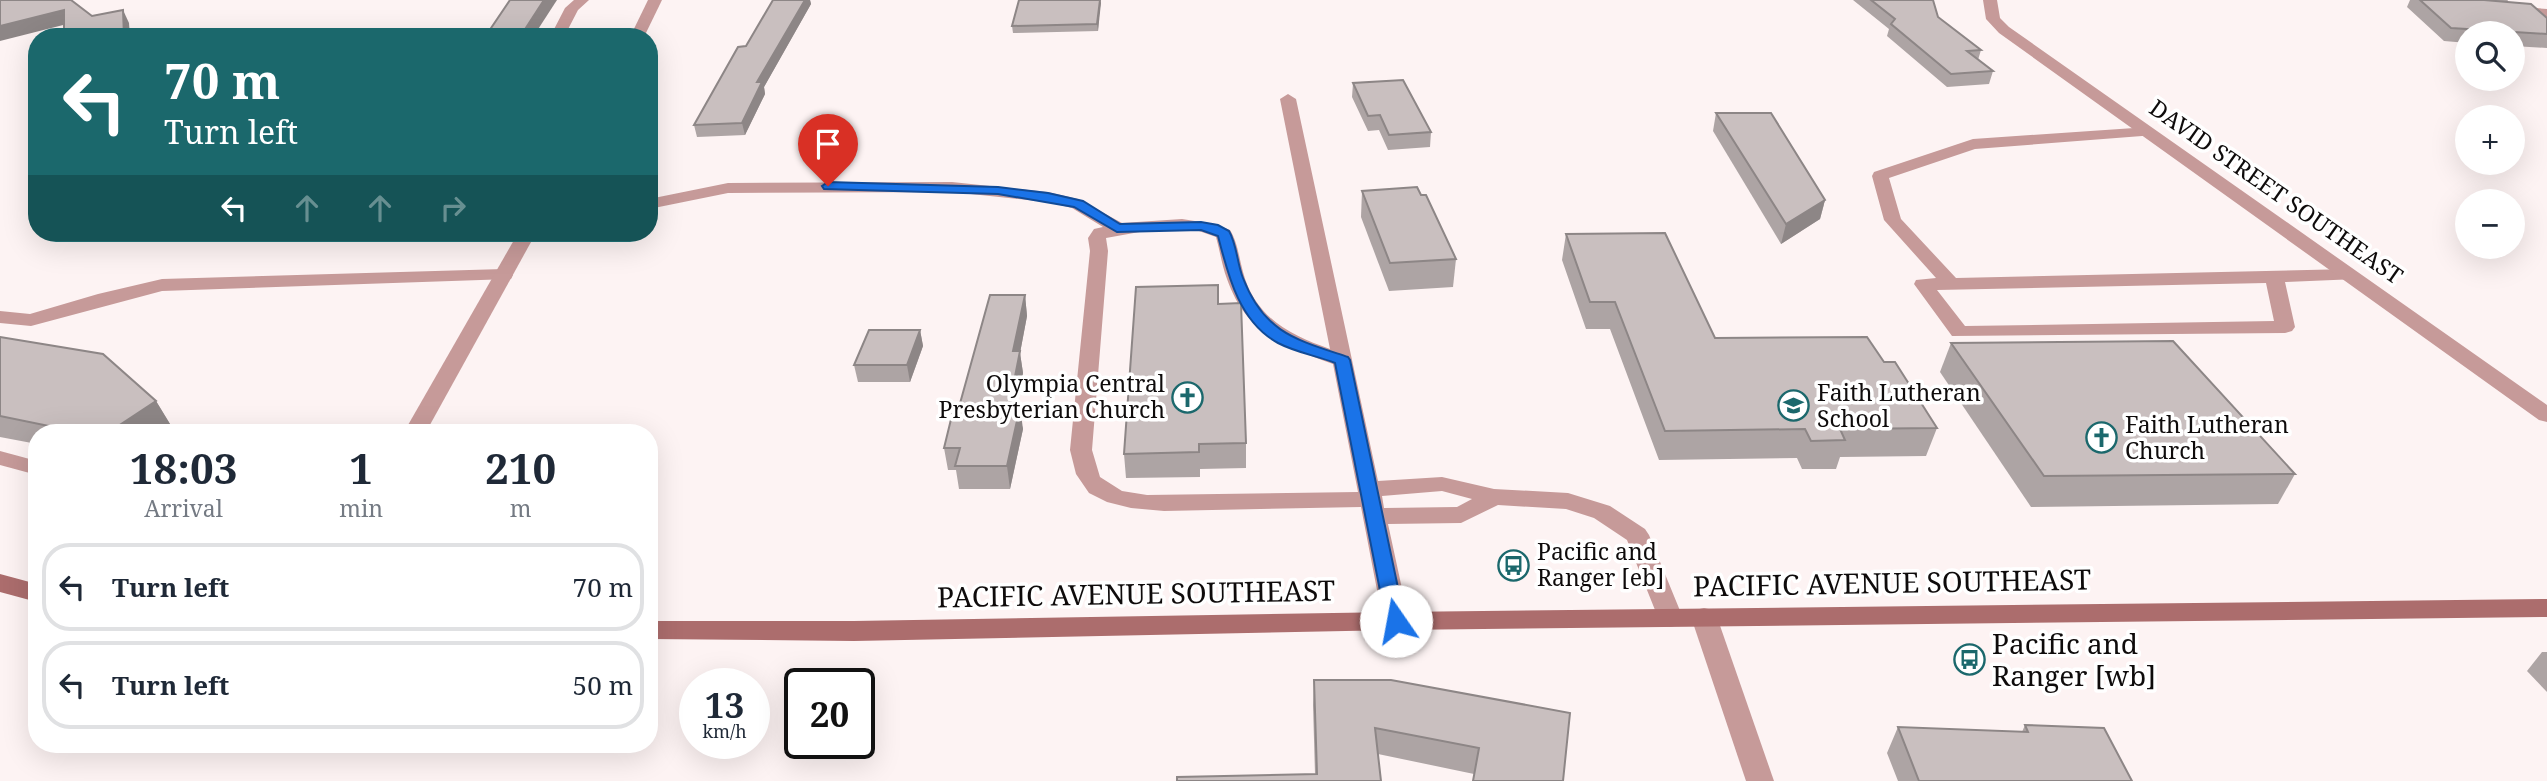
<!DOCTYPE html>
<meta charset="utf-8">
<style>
body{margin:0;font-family:"Noto Serif",serif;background:#f6f6f7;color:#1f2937;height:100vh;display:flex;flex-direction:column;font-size:26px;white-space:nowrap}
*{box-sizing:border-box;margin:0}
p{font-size:23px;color:#747a83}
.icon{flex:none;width:38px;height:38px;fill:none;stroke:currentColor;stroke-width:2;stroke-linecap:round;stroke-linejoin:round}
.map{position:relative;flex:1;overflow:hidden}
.drawer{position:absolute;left:28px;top:424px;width:630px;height:329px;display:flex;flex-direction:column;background:#fff;border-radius:28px;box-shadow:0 7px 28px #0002}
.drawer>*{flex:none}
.top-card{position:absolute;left:28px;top:28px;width:630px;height:214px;border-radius:28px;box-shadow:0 7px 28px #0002;background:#1b686c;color:#fff;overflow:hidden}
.fabs{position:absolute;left:2455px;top:21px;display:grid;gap:14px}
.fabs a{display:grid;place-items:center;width:70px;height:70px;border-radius:50%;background:#fff;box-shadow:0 7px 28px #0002;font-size:35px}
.speed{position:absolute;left:679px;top:668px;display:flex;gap:14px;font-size:35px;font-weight:700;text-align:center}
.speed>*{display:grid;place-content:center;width:91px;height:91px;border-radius:50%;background:#fff;box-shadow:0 7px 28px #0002;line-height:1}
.speed small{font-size:18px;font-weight:400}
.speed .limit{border:4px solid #111;border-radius:10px;background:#fff;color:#111}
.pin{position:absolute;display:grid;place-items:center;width:60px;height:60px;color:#fff;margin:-72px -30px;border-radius:50% 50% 50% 0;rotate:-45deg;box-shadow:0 0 7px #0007}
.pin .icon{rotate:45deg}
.me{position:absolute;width:77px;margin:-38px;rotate:348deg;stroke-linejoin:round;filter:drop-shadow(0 0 5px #0008)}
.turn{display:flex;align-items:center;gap:24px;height:147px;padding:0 21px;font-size:32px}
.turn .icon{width:91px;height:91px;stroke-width:2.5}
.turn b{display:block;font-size:49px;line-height:60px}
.lanes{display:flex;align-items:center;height:66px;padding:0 21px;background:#0003;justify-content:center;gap:35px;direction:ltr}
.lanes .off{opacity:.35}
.eta{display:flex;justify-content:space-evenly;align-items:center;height:119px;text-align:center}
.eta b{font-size:42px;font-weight:700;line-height:49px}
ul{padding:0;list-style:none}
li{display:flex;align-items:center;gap:21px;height:88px;margin:0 14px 10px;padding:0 7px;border:4px solid #e0e1e3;border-radius:28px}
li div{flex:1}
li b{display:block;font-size:26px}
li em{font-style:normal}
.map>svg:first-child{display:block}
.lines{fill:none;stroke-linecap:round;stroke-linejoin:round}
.service{fill:#c69a99;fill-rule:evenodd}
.minor{fill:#c69a99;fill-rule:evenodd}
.tertiary{fill:#c69a99;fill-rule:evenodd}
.secondary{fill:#ac6d6d;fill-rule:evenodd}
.wall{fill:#ada4a4}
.shaded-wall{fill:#8d8686}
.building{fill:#c9bfbf;stroke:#8d8686;stroke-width:2}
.route{fill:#1a73e8;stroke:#114b97;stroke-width:2}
.labels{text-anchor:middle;stroke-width:7;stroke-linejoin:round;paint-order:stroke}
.street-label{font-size:23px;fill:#0e0b0b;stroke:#fff}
.poi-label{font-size:23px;fill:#0e0b0b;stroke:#fff;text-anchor:start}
.near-street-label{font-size:28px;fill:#0e0b0b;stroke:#fff}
.near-poi-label{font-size:28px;fill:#0e0b0b;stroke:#fff;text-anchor:start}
</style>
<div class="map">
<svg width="2547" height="781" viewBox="0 0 2547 781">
<rect width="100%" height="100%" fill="#fdf3f3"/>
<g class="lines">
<g class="service">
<path d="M 574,0 L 589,0 L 578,10 L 564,37 L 550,37 L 565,8 Z"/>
<path d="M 1288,94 L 1296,99 L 1378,481 L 1442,477 L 1494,489 L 1568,493 L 1610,506 L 1645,529 L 1649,535 L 1683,618 L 1679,625 L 1670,627 L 1661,625 L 1627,540 L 1594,518 L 1566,509 L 1498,505 L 1461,523 L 1388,524 L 1409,621 L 1405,628 L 1396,630 L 1387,628 L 1383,621 L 1361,507 L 1164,511 L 1131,508 L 1107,502 L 1089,493 L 1076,474 L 1070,450 L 1090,251 L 1088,238 L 1094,229 L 1103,227 L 1072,208 L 1048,202 L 952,192 L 728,193 L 649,209 L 649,199 L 728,183 L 952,182 L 1048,192 L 1078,199 L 1122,223 L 1182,219 L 1214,224 L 1230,230 C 1238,243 1239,258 1243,272 C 1255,317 1289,335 1330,349 L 1280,99 ZM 1182,230 L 1199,231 L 1216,237 C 1220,251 1222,266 1227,279 C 1246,333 1282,346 1333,364 L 1358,492 L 1147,495 L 1122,491 L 1100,477 L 1092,450 L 1108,251 L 1106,238 L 1145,231 ZM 1442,491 L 1472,499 L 1457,507 L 1384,508 L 1382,496 Z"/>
<path d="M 2149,127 L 2157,132 L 2155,135 L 1975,149 L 1889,178 L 1901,219 L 1956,278 L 2350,269 L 2359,275 L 2357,279 L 2285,282 L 2295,327 L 2292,331 L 2285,333 L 1952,336 L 1914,284 L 1916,280 L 1936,278 L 1884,220 L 1872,176 L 1874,172 L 1973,139 ZM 2266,283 L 2274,321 L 1965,326 L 1937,290 Z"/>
<path d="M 504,269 L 511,271 L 513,275 L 511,279 L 162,291 L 31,326 L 0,323 L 0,311 L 30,314 L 98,294 L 162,279 Z"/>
<path d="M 0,451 L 37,461 L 37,475 L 0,465 Z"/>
</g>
<g class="minor">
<path d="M 1983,0 L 1997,0 L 2000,18 L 2009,27 L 2547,405 L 2547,422 L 2539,420 L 1999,33 L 1986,19 Z"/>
<path d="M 2511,6 L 2547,9 L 2547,17 L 2506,13 L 2506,7 Z"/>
<path d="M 1704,608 L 1713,610 L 1717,617 L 1774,781 L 1746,781 L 1691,617 L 1695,610 Z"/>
</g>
<g class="tertiary">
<path d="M 648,0 L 662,0 L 644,37 L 630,37 Z"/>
<path d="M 518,233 L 536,233 L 426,432 L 404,432 Z"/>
</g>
<g class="secondary">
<path d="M 0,574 L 37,584 L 37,602 L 0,592 Z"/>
<path d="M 2547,599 L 2547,617 L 1396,630 L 854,641 L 649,639 L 649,621 L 854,621 L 1396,612 Z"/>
</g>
</g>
<g class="wall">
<path d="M 773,0 L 810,0 L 811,4 L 764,87 L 765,94 L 745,135 L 697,137 L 694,125 L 746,46 Z"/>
<path d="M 1019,0 L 1100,0 L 1098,31 L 1013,33 L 1012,26 Z"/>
<path d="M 1853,0 L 1933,0 L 1938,17 L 1981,50 L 1978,60 L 1993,71 L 1989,84 L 1947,87 L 1887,36 L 1889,29 Z"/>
<path d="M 2410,0 L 2508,0 L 2507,2 L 2547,18 L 2547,48 L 2513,46 L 2513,33 L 2468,33 L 2468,43 L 2444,41 L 2407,7 Z"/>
<path d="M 1353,83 L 1431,132 L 1430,147 L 1388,150 L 1379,130 L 1368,131 L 1352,97 Z"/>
<path d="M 1716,113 L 1825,200 L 1820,219 L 1781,244 L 1713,131 Z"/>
<path d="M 1362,191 L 1456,259 L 1453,287 L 1389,291 L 1361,217 Z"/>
<path d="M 1566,234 L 1715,338 L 1884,362 L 1937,428 L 1926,456 L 1840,457 L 1836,469 L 1802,469 L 1797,458 L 1659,460 L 1610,329 L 1586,329 L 1562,260 Z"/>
<path d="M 1025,295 L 1027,316 L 1020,353 L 1023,373 L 1016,407 L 1023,429 L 1010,489 L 959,489 L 956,470 L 948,470 L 944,448 Z"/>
<path d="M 1218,304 L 1246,443 L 1246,468 L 1200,469 L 1200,477 L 1126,478 L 1124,454 Z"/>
<path d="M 920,330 L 923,346 L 910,382 L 858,382 L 854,365 Z"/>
<path d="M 0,337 L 156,401 L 170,424 L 159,432 L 37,432 L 37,444 L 0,437 Z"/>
<path d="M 1951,343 L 2295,474 L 2278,504 L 2031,507 L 1940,372 Z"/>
<path d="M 2542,652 L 2547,652 L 2547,692 L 2527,671 Z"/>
<path d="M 1314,680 L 1570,713 L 1474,774 L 1378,754 L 1315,774 L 1313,705 Z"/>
<path d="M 2025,725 L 2132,781 L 1898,781 L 1887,753 L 1898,727 L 2022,732 Z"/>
</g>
<g class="shaded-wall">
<path d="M 544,0 L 557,0 L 533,37 L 520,37 Z"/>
<path d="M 805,0 L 810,0 L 811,4 L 764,87 L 765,94 L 745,135 L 742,123 L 757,82 Z"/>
<path d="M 1100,0 L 1101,3 L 1098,31 L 1097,24 Z"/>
<path d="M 64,10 L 71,23 L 0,41 L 0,26 Z"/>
<path d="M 123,10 L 129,23 L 130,37 L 124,37 Z"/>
<path d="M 1825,200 L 1820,219 L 1781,244 L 1786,224 Z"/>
<path d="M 1025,295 L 1027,316 L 1020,353 L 1023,373 L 1012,429 L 1009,407 L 1013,351 Z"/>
<path d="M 920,330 L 923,346 L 910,382 L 907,365 Z"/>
<path d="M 156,401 L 170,424 L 159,432 L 109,432 Z"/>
<path d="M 1020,407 L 1023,429 L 1010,489 L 1007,466 Z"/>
</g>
<g class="building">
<path d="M 0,0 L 71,0 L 92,16 L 123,10 L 124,37 L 64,37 L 64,10 L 0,26 Z"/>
<path d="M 510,0 L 544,0 L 520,37 L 485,37 Z"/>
<path d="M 773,0 L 805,0 L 757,82 L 762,82 L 742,123 L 694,125 L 738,47 L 746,46 Z"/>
<path d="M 1019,0 L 1100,0 L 1097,24 L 1012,26 Z"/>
<path d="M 1871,0 L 1933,0 L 1938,17 L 1981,50 L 1967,51 L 1993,71 L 1951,74 L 1891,24 L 1895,19 Z"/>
<path d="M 2420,0 L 2484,0 L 2531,4 L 2547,18 L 2547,34 L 2451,28 Z"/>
<path d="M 1403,80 L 1431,132 L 1389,135 L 1380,115 L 1368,116 L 1353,83 Z"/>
<path d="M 1716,113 L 1771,113 L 1825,200 L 1786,224 Z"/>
<path d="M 1417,187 L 1421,195 L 1426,195 L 1456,259 L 1390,263 L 1362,191 Z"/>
<path d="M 1665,233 L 1715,338 L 1867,337 L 1884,362 L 1895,362 L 1937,428 L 1840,429 L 1845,440 L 1811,441 L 1805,429 L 1665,431 L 1615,302 L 1590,302 L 1566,234 Z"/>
<path d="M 1218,285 L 1218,304 L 1241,303 L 1246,443 L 1199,444 L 1199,452 L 1124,454 L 1136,287 Z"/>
<path d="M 990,295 L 1025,295 L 1013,351 L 1020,351 L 1009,407 L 1020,407 L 1007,466 L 955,466 L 960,448 L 944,448 L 954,407 L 959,407 Z"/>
<path d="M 869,330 L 920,330 L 907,365 L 854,365 Z"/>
<path d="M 0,337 L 103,354 L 156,401 L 109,432 L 78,432 L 0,416 Z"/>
<path d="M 2173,341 L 2295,474 L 2044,476 L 1951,343 Z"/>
<path d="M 1314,680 L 1391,680 L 1570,713 L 1563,781 L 1473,781 L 1479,748 L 1375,728 L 1381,781 L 1177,781 L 1177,777 L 1317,774 Z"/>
<path d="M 2025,725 L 2104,728 L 2132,781 L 1919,781 L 1898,727 L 2028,732 Z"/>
</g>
<path class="route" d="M 828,182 L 998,187 L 1048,193 L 1083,201 L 1120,224 L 1201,222 L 1218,225 L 1229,231 C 1237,245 1237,263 1243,278 C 1264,333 1297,340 1348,357 L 1350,360 L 1405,621 L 1403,626 L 1389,626 L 1386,621 L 1335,363 C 1317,356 1295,352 1278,343 C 1239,322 1228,275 1218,236 L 1201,230 L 1117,232 L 1074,207 L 998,194 L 824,189 L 822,186 Z"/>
<defs>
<symbol id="church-ring" viewBox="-11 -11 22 22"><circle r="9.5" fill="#fff" stroke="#1b686c" stroke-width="1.5"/><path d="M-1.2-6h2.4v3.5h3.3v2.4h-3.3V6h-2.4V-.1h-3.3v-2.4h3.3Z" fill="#1b686c"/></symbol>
<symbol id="school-ring" viewBox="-11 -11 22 22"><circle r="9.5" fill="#fff" stroke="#1b686c" stroke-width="1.5"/><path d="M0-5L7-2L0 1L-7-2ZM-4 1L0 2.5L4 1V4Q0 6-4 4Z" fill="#1b686c"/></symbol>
<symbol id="bus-ring" viewBox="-11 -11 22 22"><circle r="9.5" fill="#fff" stroke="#1b686c" stroke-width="1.5"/><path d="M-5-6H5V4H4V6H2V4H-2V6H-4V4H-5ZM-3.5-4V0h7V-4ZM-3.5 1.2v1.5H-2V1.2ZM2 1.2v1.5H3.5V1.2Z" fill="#1b686c"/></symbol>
</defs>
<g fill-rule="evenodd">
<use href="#church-ring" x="1170" y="380" width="35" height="35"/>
<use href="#school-ring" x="1776" y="388" width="35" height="35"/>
<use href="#church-ring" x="2084" y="420" width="35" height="35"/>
<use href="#bus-ring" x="1496" y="548" width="35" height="35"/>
<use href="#bus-ring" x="1952" y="642" width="35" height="35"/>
</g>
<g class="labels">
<g class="street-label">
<text transform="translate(2276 192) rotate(35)" y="8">DAVID STREET SOUTHEAST</text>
</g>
<g class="poi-label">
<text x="1165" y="392" text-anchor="end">Olympia Central<tspan x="1165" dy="26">Presbyterian Church</tspan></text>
<text x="1817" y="401">Faith Lutheran<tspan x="1817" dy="26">School</tspan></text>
<text x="2125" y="433">Faith Lutheran<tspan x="2125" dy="26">Church</tspan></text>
<text x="1537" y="560">Pacific and<tspan x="1537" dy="26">Ranger [eb]</tspan></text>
</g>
<g class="near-street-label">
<text transform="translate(1892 583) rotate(-1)" y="10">PACIFIC AVENUE SOUTHEAST</text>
<text transform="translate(1136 594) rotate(-1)" y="10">PACIFIC AVENUE SOUTHEAST</text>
</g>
<g class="near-poi-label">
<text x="1992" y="654">Pacific and<tspan x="1992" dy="32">Ranger [wb]</tspan></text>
</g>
</g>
</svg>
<div class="fabs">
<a><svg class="icon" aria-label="search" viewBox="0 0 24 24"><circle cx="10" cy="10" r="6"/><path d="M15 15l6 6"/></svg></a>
<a>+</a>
<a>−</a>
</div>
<div class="speed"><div>13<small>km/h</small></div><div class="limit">20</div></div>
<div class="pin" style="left:828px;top:186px;background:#d93025"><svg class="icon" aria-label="arrive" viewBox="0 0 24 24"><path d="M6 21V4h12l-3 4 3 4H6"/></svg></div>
<svg class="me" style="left:1396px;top:621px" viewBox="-20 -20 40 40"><circle r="19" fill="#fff"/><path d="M0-13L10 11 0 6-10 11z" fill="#1a73e8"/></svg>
<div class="top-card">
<div class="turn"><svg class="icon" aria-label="left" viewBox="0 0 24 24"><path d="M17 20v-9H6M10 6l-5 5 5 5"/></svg><div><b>70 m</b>Turn left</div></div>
<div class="lanes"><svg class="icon" aria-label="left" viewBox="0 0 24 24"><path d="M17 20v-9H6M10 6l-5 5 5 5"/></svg><svg class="icon off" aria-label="ahead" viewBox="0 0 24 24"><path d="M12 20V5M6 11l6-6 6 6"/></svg><svg class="icon off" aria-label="ahead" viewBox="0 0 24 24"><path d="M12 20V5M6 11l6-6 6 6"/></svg><svg class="icon off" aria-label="right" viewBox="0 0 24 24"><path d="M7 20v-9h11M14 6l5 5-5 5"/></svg></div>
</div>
<section class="drawer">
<div class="eta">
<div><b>18:03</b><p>Arrival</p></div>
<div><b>1</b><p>min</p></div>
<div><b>210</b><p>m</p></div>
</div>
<ul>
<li><svg class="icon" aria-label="left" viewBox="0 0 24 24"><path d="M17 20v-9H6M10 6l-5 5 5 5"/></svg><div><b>Turn left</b></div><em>70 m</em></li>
<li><svg class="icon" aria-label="left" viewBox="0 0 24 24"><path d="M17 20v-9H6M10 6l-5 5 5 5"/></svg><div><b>Turn left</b></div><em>50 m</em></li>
</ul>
</section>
</div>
